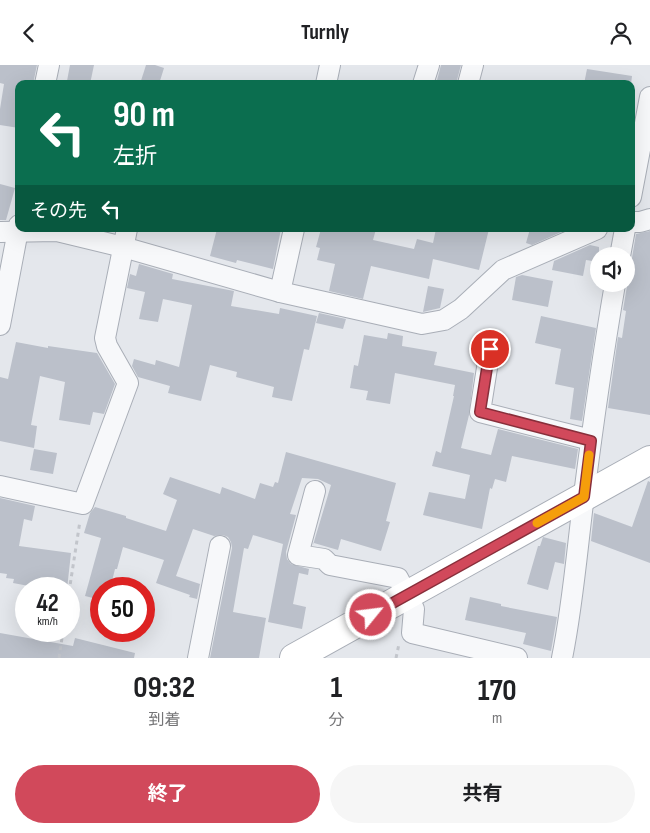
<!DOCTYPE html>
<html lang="ja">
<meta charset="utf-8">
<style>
body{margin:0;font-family:"Sofia Sans Condensed","Noto Sans JP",sans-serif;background:#f6f6f6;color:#202124;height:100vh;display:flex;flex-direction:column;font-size:19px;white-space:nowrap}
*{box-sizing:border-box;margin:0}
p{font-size:16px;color:#757577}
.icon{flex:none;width:28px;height:28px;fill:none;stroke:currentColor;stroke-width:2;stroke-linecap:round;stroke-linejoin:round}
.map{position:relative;height:593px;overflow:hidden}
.panel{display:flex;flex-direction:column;background:#fff;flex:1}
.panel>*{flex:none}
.top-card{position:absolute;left:15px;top:15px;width:620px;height:152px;border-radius:10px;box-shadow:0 5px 20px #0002;background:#0b6e4f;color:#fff;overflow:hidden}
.fabs{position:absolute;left:590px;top:182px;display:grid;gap:10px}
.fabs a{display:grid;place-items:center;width:45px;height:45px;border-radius:50%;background:#fff;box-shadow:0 5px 20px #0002;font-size:25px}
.speed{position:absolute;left:15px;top:512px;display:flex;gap:10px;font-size:25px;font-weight:700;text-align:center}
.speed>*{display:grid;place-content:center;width:65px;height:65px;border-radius:50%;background:#fff;box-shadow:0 5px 20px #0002;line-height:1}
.speed small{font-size:12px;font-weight:400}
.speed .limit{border:8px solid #d22;background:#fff;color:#111}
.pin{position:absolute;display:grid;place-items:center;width:42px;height:42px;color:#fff;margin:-21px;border:2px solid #fff;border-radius:50%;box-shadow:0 1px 5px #0007}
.me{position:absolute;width:55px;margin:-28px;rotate:61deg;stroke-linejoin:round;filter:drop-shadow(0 0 4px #0008)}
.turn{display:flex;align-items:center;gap:18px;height:105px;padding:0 15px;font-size:22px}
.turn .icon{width:65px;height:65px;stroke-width:2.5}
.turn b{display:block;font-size:35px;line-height:42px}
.then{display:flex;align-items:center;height:48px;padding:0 15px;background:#0003;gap:10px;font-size:19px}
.eta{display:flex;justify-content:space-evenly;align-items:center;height:85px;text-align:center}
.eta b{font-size:30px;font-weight:700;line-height:35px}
.button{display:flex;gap:10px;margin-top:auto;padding:10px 15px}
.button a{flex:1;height:58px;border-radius:30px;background:#d1495b;color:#fff;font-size:20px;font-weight:700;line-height:58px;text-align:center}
.button a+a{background:#f6f6f6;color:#202124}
header{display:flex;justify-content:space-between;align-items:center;height:65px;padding:0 15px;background:#fff;font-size:22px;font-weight:700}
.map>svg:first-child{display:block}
.building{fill:#bbc0ca}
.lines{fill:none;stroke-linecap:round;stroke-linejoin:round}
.minor-casing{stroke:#a9aeb7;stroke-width:22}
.secondary-casing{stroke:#a9aeb7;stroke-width:30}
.path{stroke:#c2c5cb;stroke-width:3;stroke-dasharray:4 4;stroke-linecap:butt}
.minor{stroke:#f7f8fa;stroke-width:20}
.secondary{stroke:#fff;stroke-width:28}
.route-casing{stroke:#882f3b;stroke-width:12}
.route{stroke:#d1495b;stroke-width:9}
.slow{stroke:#f59e0b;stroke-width:9}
</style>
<header><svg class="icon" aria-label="back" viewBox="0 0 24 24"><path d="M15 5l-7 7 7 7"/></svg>Turnly<svg class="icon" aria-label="person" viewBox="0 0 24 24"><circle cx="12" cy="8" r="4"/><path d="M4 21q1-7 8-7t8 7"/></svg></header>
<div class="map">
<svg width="650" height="593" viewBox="0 0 650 593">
<rect width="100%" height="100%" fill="#e4e7ec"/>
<g class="building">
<path d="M 0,0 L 37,0 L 33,19 L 19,19 L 19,63 L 0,60 L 0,44 L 4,19 L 0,18 Z"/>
<path d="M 70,0 L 94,0 L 90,19 L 67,16 Z"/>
<path d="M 146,0 L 155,0 L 164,3 L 159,19 L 140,19 Z"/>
<path d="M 441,0 L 461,0 L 456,19 L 436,19 Z"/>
<path d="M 587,4 L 632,11 L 631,19 L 584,19 Z"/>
<path d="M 0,119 L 15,123 L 6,155 L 0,155 Z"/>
<path d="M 217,164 L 281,164 L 273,204 L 237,195 L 236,198 L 210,191 Z"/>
<path d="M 321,164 L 376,164 L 373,175 L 414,184 L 417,174 L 433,178 L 436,164 L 489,164 L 479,205 L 433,194 L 429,214 L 371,201 L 363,234 L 329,226 L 335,199 L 317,195 L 320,183 L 316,182 Z"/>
<path d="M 530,164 L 568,164 L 532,180 L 526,178 Z"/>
<path d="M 650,166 L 650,350 L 608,343 L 618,272 L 622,273 L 626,246 L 623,245 L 627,221 L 626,201 L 632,193 L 636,169 Z"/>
<path d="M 590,180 L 599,182 L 599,197 L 586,195 L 583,211 L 552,205 L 554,196 Z"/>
<path d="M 139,199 L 173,209 L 172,214 L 234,226 L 231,241 L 279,249 L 280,243 L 317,251 L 309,285 L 304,284 L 292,336 L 272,332 L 274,322 L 236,312 L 237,307 L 210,300 L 201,336 L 168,328 L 170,321 L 138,312 L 132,301 L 134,294 L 155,300 L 156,295 L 179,302 L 192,240 L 163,234 L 158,257 L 139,254 L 145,227 L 127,223 L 130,209 L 136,211 Z"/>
<path d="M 522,210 L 553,216 L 548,242 L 512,235 L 516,212 Z"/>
<path d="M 428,221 L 444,224 L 440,243 L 423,247 Z"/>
<path d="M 319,248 L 346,254 L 343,264 L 316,258 Z"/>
<path d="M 541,251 L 596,263 L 582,356 L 570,354 L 574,323 L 555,319 L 561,284 L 535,278 Z"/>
<path d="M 388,268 L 403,271 L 402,281 L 437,287 L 434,300 L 474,308 L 469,350 L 461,383 L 491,390 L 498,364 L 578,384 L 575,404 L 512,391 L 506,417 L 495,414 L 492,424 L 490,423 L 482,464 L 423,450 L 429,427 L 465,434 L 470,410 L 432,401 L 436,386 L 441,388 L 454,331 L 453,331 L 455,320 L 395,308 L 390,339 L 366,335 L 368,326 L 350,323 L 354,300 L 358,301 L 364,270 L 387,274 Z"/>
<path d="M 16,277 L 48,283 L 48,281 L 97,288 L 115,319 L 104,349 L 93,347 L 90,360 L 59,355 L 65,317 L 40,311 L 31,360 L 37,361 L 34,383 L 0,376 L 0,312 L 8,314 Z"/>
<path d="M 34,384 L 57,388 L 53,409 L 30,405 Z"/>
<path d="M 286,387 L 396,418 L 386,456 L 390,457 L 381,486 L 341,474 L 338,485 L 314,478 L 313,480 L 331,420 L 318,414 L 302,413 L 290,449 L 296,450 L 286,487 L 287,494 L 291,499 L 309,504 L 308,510 L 299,508 L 293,539 L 306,542 L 302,564 L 268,557 L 283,479 L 253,470 L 248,484 L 244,483 L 233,547 L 266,553 L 259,593 L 210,593 L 232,483 L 231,477 L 228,472 L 223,470 L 214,471 L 193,464 L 176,511 L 200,519 L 197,534 L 189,532 L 190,530 L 156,518 L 164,495 L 123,482 L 117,504 L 115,504 L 110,524 L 101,524 L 101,535 L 85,531 L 101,473 L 84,468 L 90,448 L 95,442 L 126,451 L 126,453 L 166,466 L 177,435 L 163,429 L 170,412 L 220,429 L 222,422 L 255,434 L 260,418 L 273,422 L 275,417 L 278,418 Z"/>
<path d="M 648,416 L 650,417 L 650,498 L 591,476 L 594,448 L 632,462 Z"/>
<path d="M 0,433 L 35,441 L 32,456 L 24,454 L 19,481 L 71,488 L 67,524 L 29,521 L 13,518 L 14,514 L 6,513 L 7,509 L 0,508 Z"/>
<path d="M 543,472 L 566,478 L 564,499 L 555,497 L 548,525 L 527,519 L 538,481 L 540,481 Z"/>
<path d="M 470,532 L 501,539 L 501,541 L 557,552 L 551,586 L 523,579 L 526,568 L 465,555 Z"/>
<path d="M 0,568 L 73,581 L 75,573 L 135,588 L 134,593 L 0,593 Z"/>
</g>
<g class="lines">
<defs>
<g id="minor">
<path d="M 45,19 L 49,0"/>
<path d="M 326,19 L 330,0"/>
<path d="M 423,19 L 429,0"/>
<path d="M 468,19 L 473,0"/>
<path d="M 631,132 L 650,32"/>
<path d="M 631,157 L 640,157 L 650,154"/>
<path d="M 0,167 L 57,166 L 123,182 L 280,227 L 422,259 L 444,255 L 461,244 L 503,205 L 597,164"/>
<path d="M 620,191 L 625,164"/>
<path d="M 280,227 L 294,164"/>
<path d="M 0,260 L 19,160"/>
<path d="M 490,284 L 480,347 L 591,375"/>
<path d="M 0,421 L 83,439 L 128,318 L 107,281 L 105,273 L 127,164"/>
<path d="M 315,426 L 298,490 L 324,494 L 330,500 L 398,513 L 414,544 L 412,568 L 517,593"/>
<path d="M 198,593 L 220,481"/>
<path d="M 562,593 C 573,539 577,485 584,430 C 593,359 603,289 615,219"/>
</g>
<path id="secondary" d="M 294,593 L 650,395"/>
</defs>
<use href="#minor" class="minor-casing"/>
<use href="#secondary" class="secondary-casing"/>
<g class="path">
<path d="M 69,527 L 80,456"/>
<path d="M 59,593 L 63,566"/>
<path d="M 396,593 L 399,579"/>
</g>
<use href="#minor" class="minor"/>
<use href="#secondary" class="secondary"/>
</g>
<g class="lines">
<defs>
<path id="route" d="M 371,550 L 584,432 L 591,376 L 480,347 L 490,284"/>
</defs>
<use href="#route" class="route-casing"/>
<use href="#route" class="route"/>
<path class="slow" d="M 537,458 L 584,432 L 589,390"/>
</g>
</svg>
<div class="fabs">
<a><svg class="icon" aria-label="sound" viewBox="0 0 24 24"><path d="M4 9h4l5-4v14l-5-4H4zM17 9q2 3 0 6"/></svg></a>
</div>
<div class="speed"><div>42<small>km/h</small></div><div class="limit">50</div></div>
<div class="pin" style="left:490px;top:284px;background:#d93025"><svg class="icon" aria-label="arrive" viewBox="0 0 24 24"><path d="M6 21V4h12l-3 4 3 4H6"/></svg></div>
<svg class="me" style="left:371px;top:550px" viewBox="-20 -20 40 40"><circle r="17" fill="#d1495b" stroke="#fff" stroke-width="3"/><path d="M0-11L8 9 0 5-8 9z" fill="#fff"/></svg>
<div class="top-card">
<div class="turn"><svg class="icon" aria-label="left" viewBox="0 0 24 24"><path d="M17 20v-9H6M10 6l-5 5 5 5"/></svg><div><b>90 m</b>左折</div></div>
<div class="then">その先<svg class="icon" aria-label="left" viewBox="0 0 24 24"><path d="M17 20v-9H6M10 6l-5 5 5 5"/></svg></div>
</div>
</div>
<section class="panel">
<div class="eta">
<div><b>09:32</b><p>到着</p></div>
<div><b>1</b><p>分</p></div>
<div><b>170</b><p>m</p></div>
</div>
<div class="button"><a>終了</a><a>共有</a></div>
</section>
